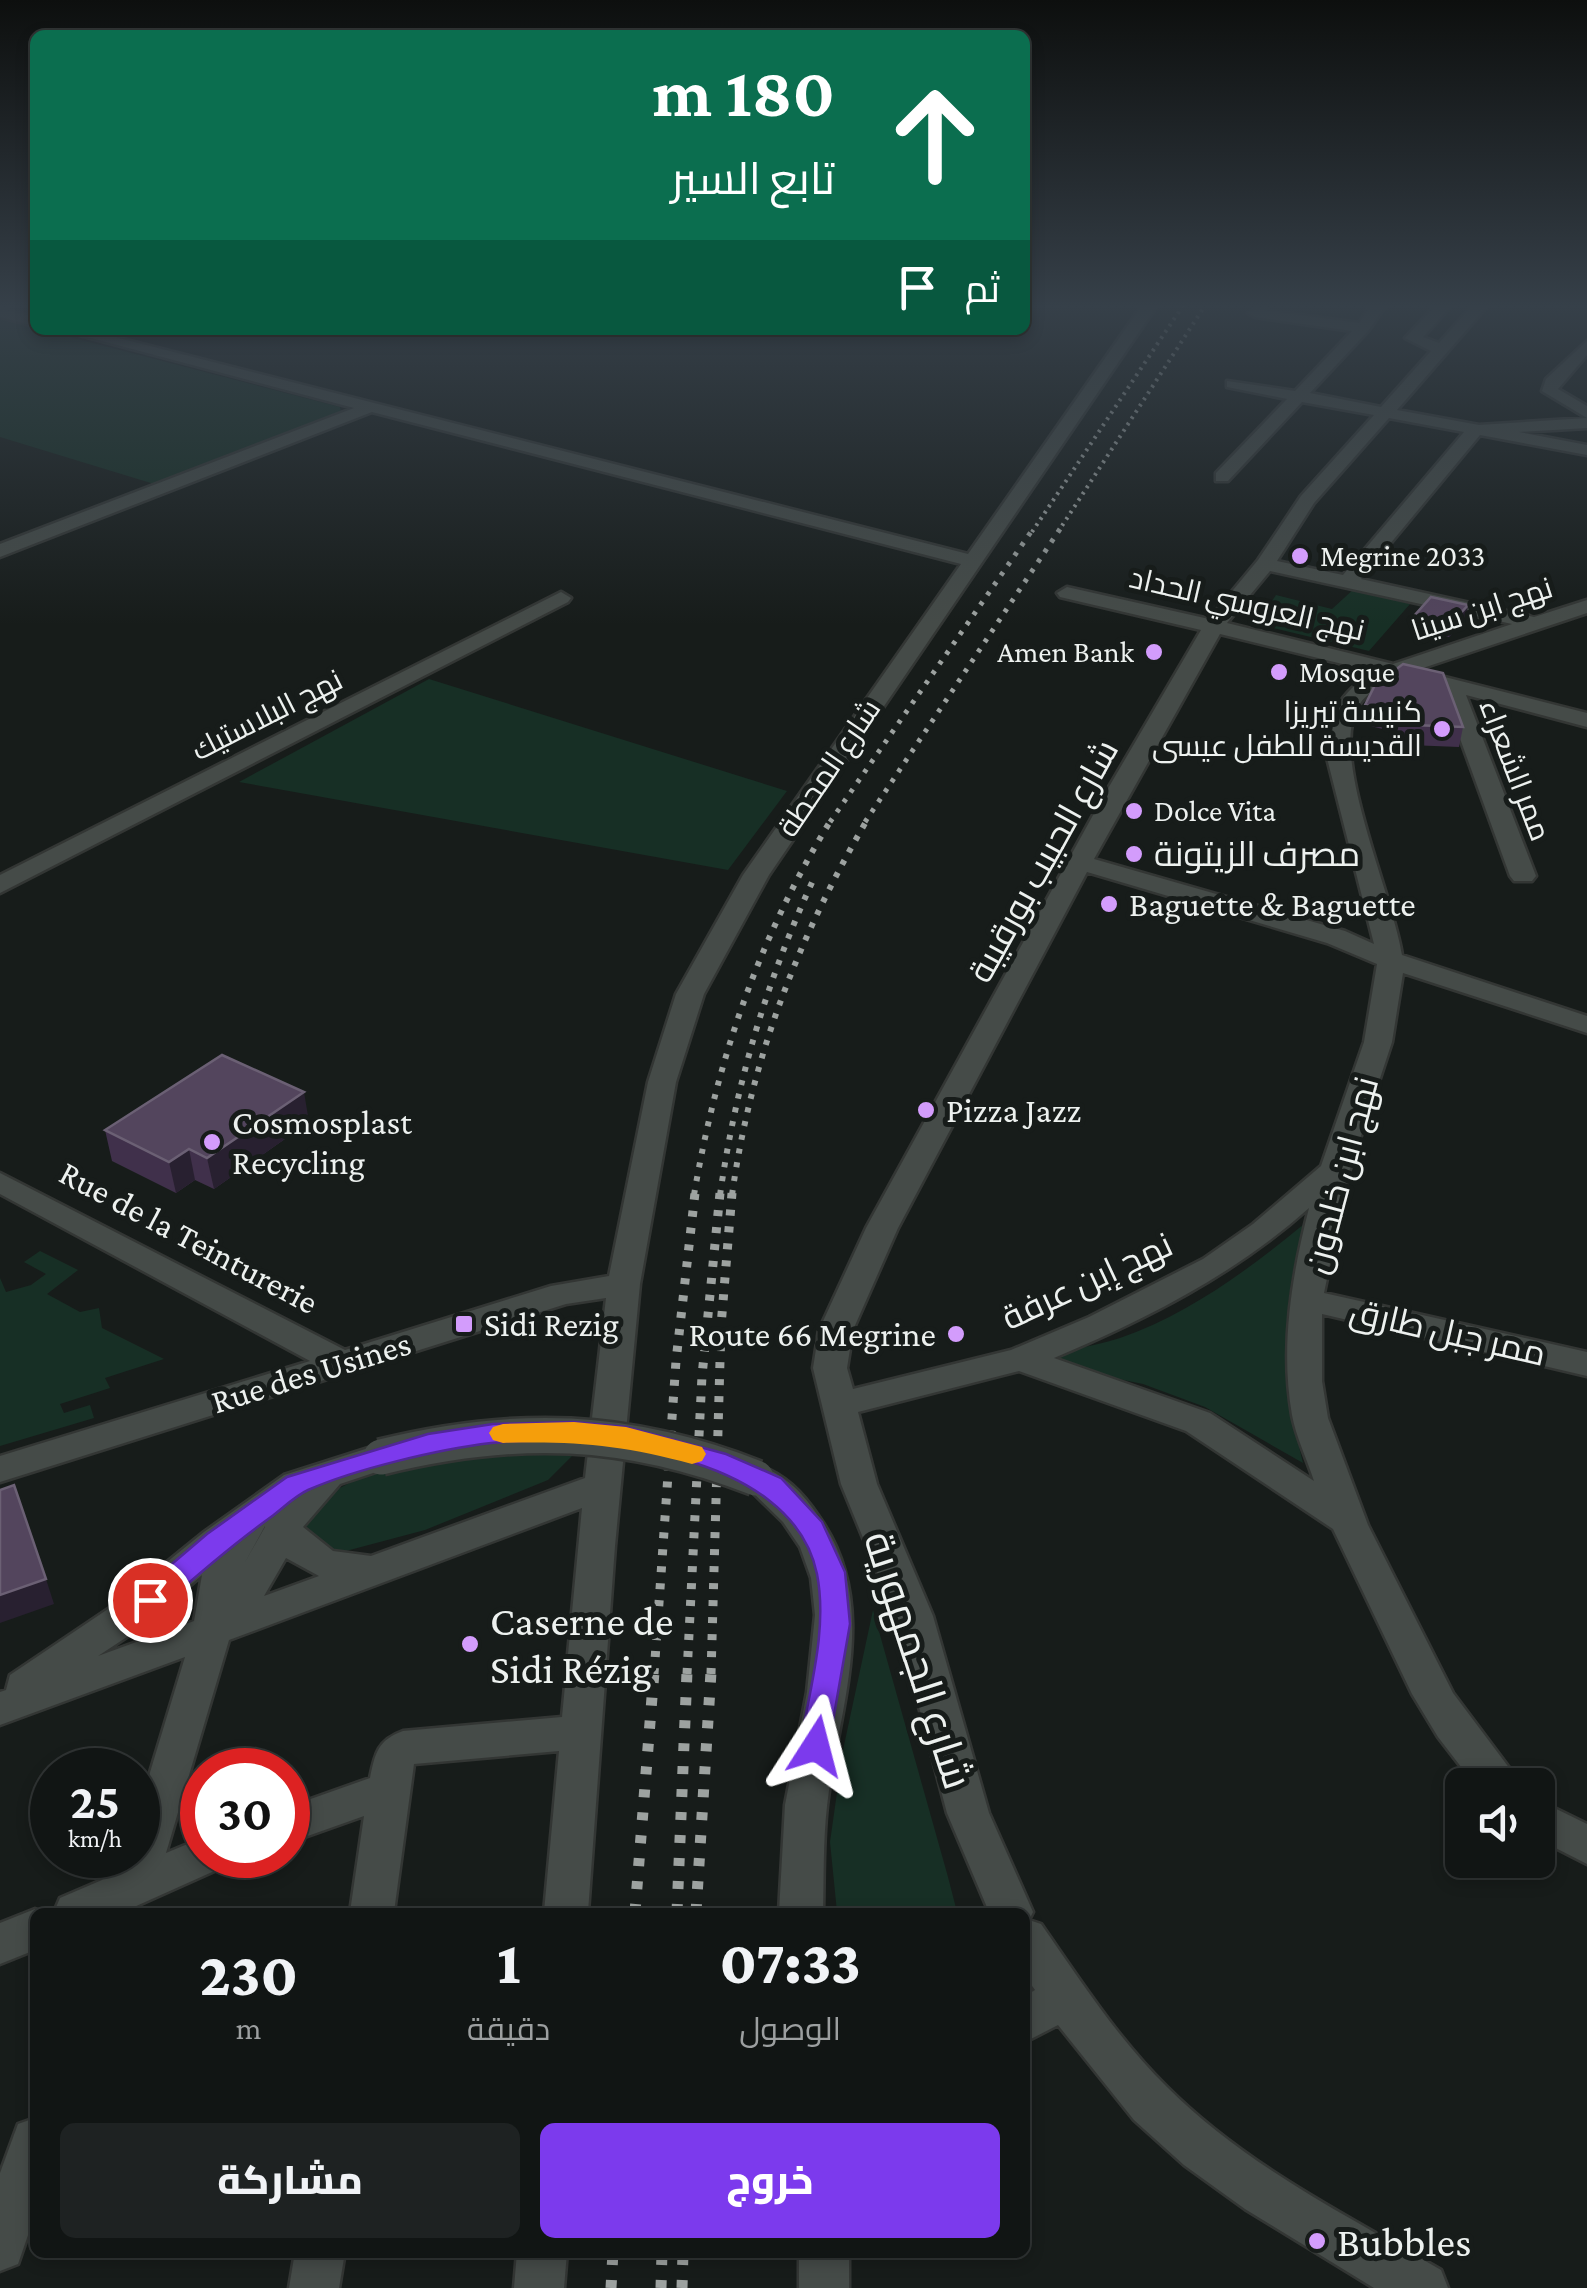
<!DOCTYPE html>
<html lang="ar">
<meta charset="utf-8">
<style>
body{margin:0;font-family:"Crimson Pro",Cairo,serif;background:#1e2222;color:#f1f3f6;direction:rtl;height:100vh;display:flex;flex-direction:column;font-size:38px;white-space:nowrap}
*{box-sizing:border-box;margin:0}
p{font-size:32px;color:#9c9fa0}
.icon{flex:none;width:55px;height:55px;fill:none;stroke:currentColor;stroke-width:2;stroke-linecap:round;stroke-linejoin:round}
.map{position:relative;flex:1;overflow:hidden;direction:ltr}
.panel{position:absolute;left:30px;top:1908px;width:1000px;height:350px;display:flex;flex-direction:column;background:#111514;border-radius:15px;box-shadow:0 5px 15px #0003,0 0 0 2px #303434;direction:rtl}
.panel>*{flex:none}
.hud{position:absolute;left:30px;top:30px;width:1000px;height:305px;border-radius:15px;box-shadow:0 5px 15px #0003,0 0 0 2px #303434;direction:rtl;background:#0b6e4f;color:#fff;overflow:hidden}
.tools{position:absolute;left:1445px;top:1768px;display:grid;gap:20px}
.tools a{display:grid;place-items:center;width:110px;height:110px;border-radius:15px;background:#111514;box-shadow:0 5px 15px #0003,0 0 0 2px #303434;font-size:50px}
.speed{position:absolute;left:30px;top:1748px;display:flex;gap:20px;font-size:50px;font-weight:700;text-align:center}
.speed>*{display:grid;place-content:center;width:130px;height:130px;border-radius:50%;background:#111514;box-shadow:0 5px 15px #0003,0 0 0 2px #303434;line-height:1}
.speed small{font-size:25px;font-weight:400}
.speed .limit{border:15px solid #d22;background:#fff;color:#111}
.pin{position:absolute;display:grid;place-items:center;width:85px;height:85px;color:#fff;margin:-42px;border:5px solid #fff;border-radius:50%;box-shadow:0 2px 10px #0007}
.me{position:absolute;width:110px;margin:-55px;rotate:9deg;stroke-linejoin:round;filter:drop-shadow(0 0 8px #0008)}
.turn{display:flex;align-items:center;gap:35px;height:210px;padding:0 30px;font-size:45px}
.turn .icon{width:130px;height:130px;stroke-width:2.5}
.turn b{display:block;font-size:70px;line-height:85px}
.then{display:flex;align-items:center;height:95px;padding:0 30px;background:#0003;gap:20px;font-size:38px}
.eta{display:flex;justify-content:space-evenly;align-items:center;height:170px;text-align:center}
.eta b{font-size:60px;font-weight:800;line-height:70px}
.cta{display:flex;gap:20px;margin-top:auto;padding:20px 30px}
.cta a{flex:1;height:115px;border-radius:15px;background:#7c3aed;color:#fff;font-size:40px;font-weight:800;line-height:115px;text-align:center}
.cta a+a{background:#1e2222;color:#f1f3f6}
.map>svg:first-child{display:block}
.green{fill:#172f25}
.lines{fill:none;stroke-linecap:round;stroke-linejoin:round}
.minor-casing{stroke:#333634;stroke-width:5}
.minor{fill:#454b48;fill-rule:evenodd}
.rail-far4{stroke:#9da2a0;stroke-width:4;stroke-dasharray:2.5 5;stroke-linecap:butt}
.rail-far3{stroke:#9da2a0;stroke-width:5;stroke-dasharray:4 8;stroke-linecap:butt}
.rail-far2{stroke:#9da2a0;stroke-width:6;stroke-dasharray:5 9;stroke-linecap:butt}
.rail-far1{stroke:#9da2a0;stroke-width:9;stroke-dasharray:6 11;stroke-linecap:butt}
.rail{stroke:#9da2a0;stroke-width:11;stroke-dasharray:8 15;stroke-linecap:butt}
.minor-bridge-casing{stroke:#333634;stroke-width:40;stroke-linecap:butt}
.minor-bridge{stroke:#454b48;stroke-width:35}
.wall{fill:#40304b}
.shaded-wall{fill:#282030}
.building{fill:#53455d;stroke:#6b6074;stroke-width:2.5}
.route{fill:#7c3aed;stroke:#51269a;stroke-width:2.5}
.slow{fill:#f59e0b}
.poi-dot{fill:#d39cfc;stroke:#171c1a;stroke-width:4}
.labels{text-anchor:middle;stroke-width:10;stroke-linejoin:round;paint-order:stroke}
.far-poi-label{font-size:30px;fill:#edf1ef;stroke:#171c1a;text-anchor:start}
.far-street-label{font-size:30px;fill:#edf1ef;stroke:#171c1a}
.poi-label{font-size:35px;fill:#edf1ef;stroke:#171c1a;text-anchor:start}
.street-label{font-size:35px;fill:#edf1ef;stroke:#171c1a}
.near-poi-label{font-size:42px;fill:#edf1ef;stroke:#171c1a;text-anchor:start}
.near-street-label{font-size:42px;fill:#edf1ef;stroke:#171c1a}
</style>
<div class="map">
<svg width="1587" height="2288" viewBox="0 0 1587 2288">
<rect width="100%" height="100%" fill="#171c1a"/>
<g class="green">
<path d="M 0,319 L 340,407 L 341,412 L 154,484 L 0,437 Z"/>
<path d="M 1355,588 L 1410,604 L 1369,651 L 1269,627 L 1260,618 L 1276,595 L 1332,609 Z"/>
<path d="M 429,679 L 787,791 L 728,870 L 239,782 Z"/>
<path d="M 1304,1224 C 1280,1313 1281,1374 1303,1463 L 1205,1407 L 1143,1384 L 1021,1359 C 1053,1352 1089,1348 1120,1338 C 1189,1314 1248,1270 1304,1224 Z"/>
<path d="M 40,1251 L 78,1270 L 47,1294 L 80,1312 L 99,1308 L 102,1328 L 164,1359 L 105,1378 L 110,1388 L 60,1404 L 64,1413 L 90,1405 L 94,1418 L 0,1446 L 0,1278 L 6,1292 L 31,1285 L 46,1274 L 24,1262 Z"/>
<path d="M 582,1446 L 548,1480 L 425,1530 L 331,1555 L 311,1546 L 304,1520 C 343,1453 511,1453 582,1446 Z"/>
<path d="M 873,1610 L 948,1877 L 957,1912 L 837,1912 L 830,1842 L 843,1750 Z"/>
</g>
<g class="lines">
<defs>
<g id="minor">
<path d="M 1143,304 L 1158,304 L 769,875 L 704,994 L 676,1082 L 640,1284 L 615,1546 L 588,1912 L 544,1912 L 559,1751 L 414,1764 L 394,1912 L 350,1912 L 364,1816 L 288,1843 L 288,1807 L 370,1778 C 375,1753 378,1740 403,1731 L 562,1717 L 582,1508 L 229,1640 L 166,1853 L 202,1838 L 202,1855 L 228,1855 L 221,1868 L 134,1907 L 132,1912 L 54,1912 L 60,1898 L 102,1880 L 118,1855 L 138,1855 L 138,1812 L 185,1657 L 0,1725 L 0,1692 L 6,1690 L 10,1675 L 114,1605 L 204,1532 L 284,1475 L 381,1444 L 394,1448 L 399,1457 L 394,1466 L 340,1484 L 303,1527 L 333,1551 L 371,1556 L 585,1478 L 606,1298 L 566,1304 L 0,1482 L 0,1456 L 310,1361 L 0,1194 L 0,1173 L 345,1350 L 551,1286 L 609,1276 L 648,1082 L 676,994 L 743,875 L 961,564 L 372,412 L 0,557 L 0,544 L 354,408 L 61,330 L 87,330 L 968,554 ZM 265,1526 L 265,1527 L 244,1564 ZM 286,1558 L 319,1576 L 264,1596 ZM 202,1575 L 194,1621 L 98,1656 L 142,1627 Z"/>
<path d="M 1372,304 L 1387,304 L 1368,331 L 1310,393 L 1381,407 L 1431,351 L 1405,338 L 1437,304 L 1452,305 L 1423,337 L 1439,343 L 1474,304 L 1489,304 L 1397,410 L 1479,425 L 1587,418 L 1542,391 L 1546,379 L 1587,341 L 1587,355 L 1558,389 L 1587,406 L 1587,428 L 1519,432 L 1587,445 L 1587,455 L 1480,435 L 1361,579 L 1534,617 L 1587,600 L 1587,613 L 1417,670 L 1587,713 L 1587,727 L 1466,695 L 1536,876 L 1532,881 L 1514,881 L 1510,876 L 1442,689 L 1397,677 C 1384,684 1367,692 1359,705 C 1327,753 1394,897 1402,955 L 1587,1016 L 1587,1033 L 1403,973 L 1392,1042 L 1349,1172 L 1324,1293 L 1587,1352 L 1587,1376 L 1322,1314 L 1322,1381 L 1328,1418 L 1368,1525 L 1453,1693 L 1522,1785 L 1475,1785 L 1438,1737 L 1412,1694 L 1333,1529 L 1186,1431 L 1019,1371 L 858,1412 L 877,1484 L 933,1616 L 989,1813 L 1033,1912 L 1029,1920 L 1041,1924 C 1080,1980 1118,2039 1167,2087 C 1245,2165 1347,2216 1441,2270 L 1448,2288 L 1374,2288 L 1245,2209 L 1184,2165 L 1134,2120 L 1058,2025 L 1025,2042 L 1025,1996 L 1035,1990 L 1025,1976 L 1025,1912 L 989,1912 L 947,1813 L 895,1616 L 841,1484 L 813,1368 L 819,1330 L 866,1228 L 1103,797 L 1201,630 L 1060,597 L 1057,593 L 1067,587 L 1209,619 L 1258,560 L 1301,496 L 1374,415 L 1302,402 L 1228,481 L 1216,481 L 1216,473 L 1287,399 L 1227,387 L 1227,381 L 1295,391 L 1352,331 L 1255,317 L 1248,313 L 1255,309 L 1359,323 ZM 1389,418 L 1464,432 L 1343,575 L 1277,561 L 1314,503 ZM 1270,571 L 1512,624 L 1393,664 L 1227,623 ZM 1220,634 L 1375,672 C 1338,692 1328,717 1327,758 L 1374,944 L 1345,931 L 1094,859 ZM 1087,872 L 1327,943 L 1377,964 L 1364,1042 L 1321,1166 L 1253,1224 L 1203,1259 L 1089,1317 L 1011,1350 L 853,1389 L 847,1368 L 853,1330 L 898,1228 ZM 1309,1208 C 1292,1275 1280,1346 1292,1415 C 1296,1437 1307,1459 1314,1481 L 1210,1413 L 1054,1358 C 1146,1319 1234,1275 1309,1208 Z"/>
<path d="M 0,309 L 35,317 L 35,326 L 0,317 Z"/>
<path d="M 561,592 L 571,598 L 568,602 L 0,893 L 0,875 Z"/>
<path d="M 756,1465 C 784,1473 803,1493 819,1517 C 882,1605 838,1709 827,1806 C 823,1841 824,1877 823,1912 L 779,1912 L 785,1805 L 807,1692 L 815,1615 L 811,1578 L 800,1547 L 783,1522 L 738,1478 L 743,1469 Z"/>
<path d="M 1538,1800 L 1587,1824 L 1587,1864 L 1538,1839 Z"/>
<path d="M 35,1909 L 44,1912 L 35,1912 L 35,1950 L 0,1964 L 0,1923 Z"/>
<path d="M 35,2118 L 35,2215 L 18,2264 L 0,2271 L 0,2173 L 18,2124 Z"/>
<path d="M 295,2252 L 345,2252 L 339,2288 L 289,2288 Z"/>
<path d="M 517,2252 L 567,2252 L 564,2288 L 514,2288 Z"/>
<rect x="799" y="2252" width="50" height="36"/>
</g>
</defs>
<use href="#minor" class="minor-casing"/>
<use href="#minor" class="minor"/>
<g class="rail-far4">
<path d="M 1032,532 L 1184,304"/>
<path d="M 1058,532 L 1206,304"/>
</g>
<g class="rail-far3">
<path d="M 830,822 L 1033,529"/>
<path d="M 865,822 L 1060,529"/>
</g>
<g class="rail-far2">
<path d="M 694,1195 C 717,1060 759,937 831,820"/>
<path d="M 720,1195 C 736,1083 767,979 815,876"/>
<path d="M 732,1195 C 751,1059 798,938 867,820"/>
</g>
<g class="rail-far1">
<path d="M 654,1674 L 676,1361 L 695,1193"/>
<path d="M 687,1674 L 702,1376 L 720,1193"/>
<path d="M 711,1674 L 721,1326 L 732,1193"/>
</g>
<g class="rail">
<path d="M 635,1912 L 654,1672"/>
<path d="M 677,1912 L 687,1672"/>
<path d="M 696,1912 L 711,1672"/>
<path d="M 611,2288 L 613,2252"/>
<path d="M 661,2288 L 662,2252"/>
<path d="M 682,2288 L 683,2252"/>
</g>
<defs>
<path id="minor-bridge" d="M 381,1457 C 516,1424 626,1427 756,1478"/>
</defs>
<use href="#minor-bridge" class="minor-bridge-casing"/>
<use href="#minor-bridge" class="minor-bridge"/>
</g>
<g class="wall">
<path d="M 1414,616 L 1466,618 L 1449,637 L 1411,628 Z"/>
<path d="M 1365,705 L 1463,727 L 1459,747 L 1409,745 L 1395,732 L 1362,724 Z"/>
<path d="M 309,1122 L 214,1189 L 195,1180 L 176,1193 L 112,1161 L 105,1130 Z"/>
</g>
<g class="shaded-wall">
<path d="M 1468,605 L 1466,618 L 1449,637 L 1451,624 Z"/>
<path d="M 304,1092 L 309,1122 L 214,1189 L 207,1158 Z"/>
<path d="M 189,1149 L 195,1180 L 176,1193 L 169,1162 Z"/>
<path d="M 46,1579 L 54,1604 L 0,1623 L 0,1595 Z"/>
</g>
<g class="building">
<path d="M 1431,597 L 1468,605 L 1451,624 L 1414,616 Z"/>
<path d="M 1403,664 L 1443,673 L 1463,727 L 1413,725 L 1399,712 L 1365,705 L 1375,685 Z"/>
<path d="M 222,1055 L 304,1092 L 207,1158 L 189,1149 L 169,1162 L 105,1130 Z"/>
<path d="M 14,1485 L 46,1579 L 0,1595 L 0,1490 Z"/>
</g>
<linearGradient id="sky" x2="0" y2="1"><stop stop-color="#0d0f0e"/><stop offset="0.49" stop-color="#364049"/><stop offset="1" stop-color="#364049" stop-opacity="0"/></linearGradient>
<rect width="1587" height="625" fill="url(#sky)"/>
<path class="route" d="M 574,1422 L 626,1427 L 726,1454 L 781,1478 L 822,1522 L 845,1572 L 850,1624 L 827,1755 L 816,1759 L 804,1755 L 800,1746 C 809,1691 828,1630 817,1574 C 792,1452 590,1433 491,1443 C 440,1449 355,1469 308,1490 C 295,1496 283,1508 271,1517 C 232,1545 196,1576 160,1608 L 150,1611 L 139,1608 L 135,1600 L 139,1592 L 207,1534 L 287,1477 L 428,1434 L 493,1424 Z"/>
<path class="slow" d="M 574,1422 L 626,1427 L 702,1447 L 706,1454 L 702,1461 L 692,1464 C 622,1445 575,1441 503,1443 L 493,1440 L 489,1433 L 493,1427 L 503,1424 Z"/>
<g class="poi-dot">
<circle cx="1300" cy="556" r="10"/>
<circle cx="1154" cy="652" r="10"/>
<circle cx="1279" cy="672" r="10"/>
<circle cx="1442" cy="729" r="10"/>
<circle cx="1134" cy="811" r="10"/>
<circle cx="1134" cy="854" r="10"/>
<circle cx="1109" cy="904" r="10"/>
<circle cx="926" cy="1110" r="10"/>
<circle cx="212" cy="1142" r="10"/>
<rect x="454" y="1314" width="20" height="20" rx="5"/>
<circle cx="956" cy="1334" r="10"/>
<circle cx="470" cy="1644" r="10"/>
<circle cx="1317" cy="2241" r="10"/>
</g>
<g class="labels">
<g class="far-poi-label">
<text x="1320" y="566">Megrine 2033</text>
<text x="1134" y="662" text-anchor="end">Amen Bank</text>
<text x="1299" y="682">Mosque</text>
<text x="1422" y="722" text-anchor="end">كنيسة تيريزا<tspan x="1422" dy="34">القديسة للطفل عيسى</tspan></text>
<text x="1154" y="821">Dolce Vita</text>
</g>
<g class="far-street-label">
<text transform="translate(1247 604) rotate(13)" y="10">نهج العروسي الحداد</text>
<text transform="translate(1482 609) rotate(-18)" y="10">نهج ابن سينا</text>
<text transform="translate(267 715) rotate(-27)" y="10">نهج البلاستيك</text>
<text transform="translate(829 768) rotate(-56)" y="10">شارع المحطة</text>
<text transform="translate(1515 770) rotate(69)" y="10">ممر الشعراء</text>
</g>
<g class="poi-label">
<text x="1154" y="866">مصرف الزيتونة</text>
<text x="1129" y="916">Baguette &amp; Baguette</text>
<text x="946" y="1122">Pizza Jazz</text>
<text x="232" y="1134">Cosmosplast<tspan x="232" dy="40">Recycling</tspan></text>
<text x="484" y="1336">Sidi Rezig</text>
<text x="936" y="1346" text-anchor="end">Route 66 Megrine</text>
</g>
<g class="street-label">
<text transform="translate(1043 861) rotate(-61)" y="12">شارع الحبيب بورقيبة</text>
<text transform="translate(1341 1175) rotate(-75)" y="12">نهج ابن خلدون</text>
<text transform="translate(189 1237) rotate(28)" y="12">Rue de la Teinturerie</text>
<text transform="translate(1087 1281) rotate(-25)" y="12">نهج إبن عرفة</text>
<text transform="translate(1448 1332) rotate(13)" y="12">ممر جبل طارق</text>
<text transform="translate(311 1372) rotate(-17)" y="12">Rue des Usines</text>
</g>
<g class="near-poi-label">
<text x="490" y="1635">Caserne de<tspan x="490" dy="48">Sidi Rézig</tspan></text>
<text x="1337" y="2256">Bubbles</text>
</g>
<g class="near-street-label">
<text transform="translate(919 1660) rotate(72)" y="15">شارع الجمهورية</text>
</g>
</g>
</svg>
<div class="tools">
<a><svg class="icon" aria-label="sound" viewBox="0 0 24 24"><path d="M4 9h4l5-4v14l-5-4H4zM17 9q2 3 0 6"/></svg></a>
</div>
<div class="speed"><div>25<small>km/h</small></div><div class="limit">30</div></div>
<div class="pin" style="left:150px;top:1600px;background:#d93025"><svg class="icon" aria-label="arrive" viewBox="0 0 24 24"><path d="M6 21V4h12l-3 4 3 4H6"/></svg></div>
<svg class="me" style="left:816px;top:1746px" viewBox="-20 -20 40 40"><path d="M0-17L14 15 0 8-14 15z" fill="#7c3aed" stroke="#fff" stroke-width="4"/></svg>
<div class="hud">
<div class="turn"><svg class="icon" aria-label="ahead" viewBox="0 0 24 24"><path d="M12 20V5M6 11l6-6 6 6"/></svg><div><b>180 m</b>تابع السير</div></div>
<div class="then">ثم<svg class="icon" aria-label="arrive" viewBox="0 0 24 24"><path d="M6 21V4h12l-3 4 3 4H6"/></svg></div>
</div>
<section class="panel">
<div class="eta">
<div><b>07:33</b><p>الوصول</p></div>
<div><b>1</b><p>دقيقة</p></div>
<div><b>230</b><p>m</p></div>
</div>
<div class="cta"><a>خروج</a><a>مشاركة</a></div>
</section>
</div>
